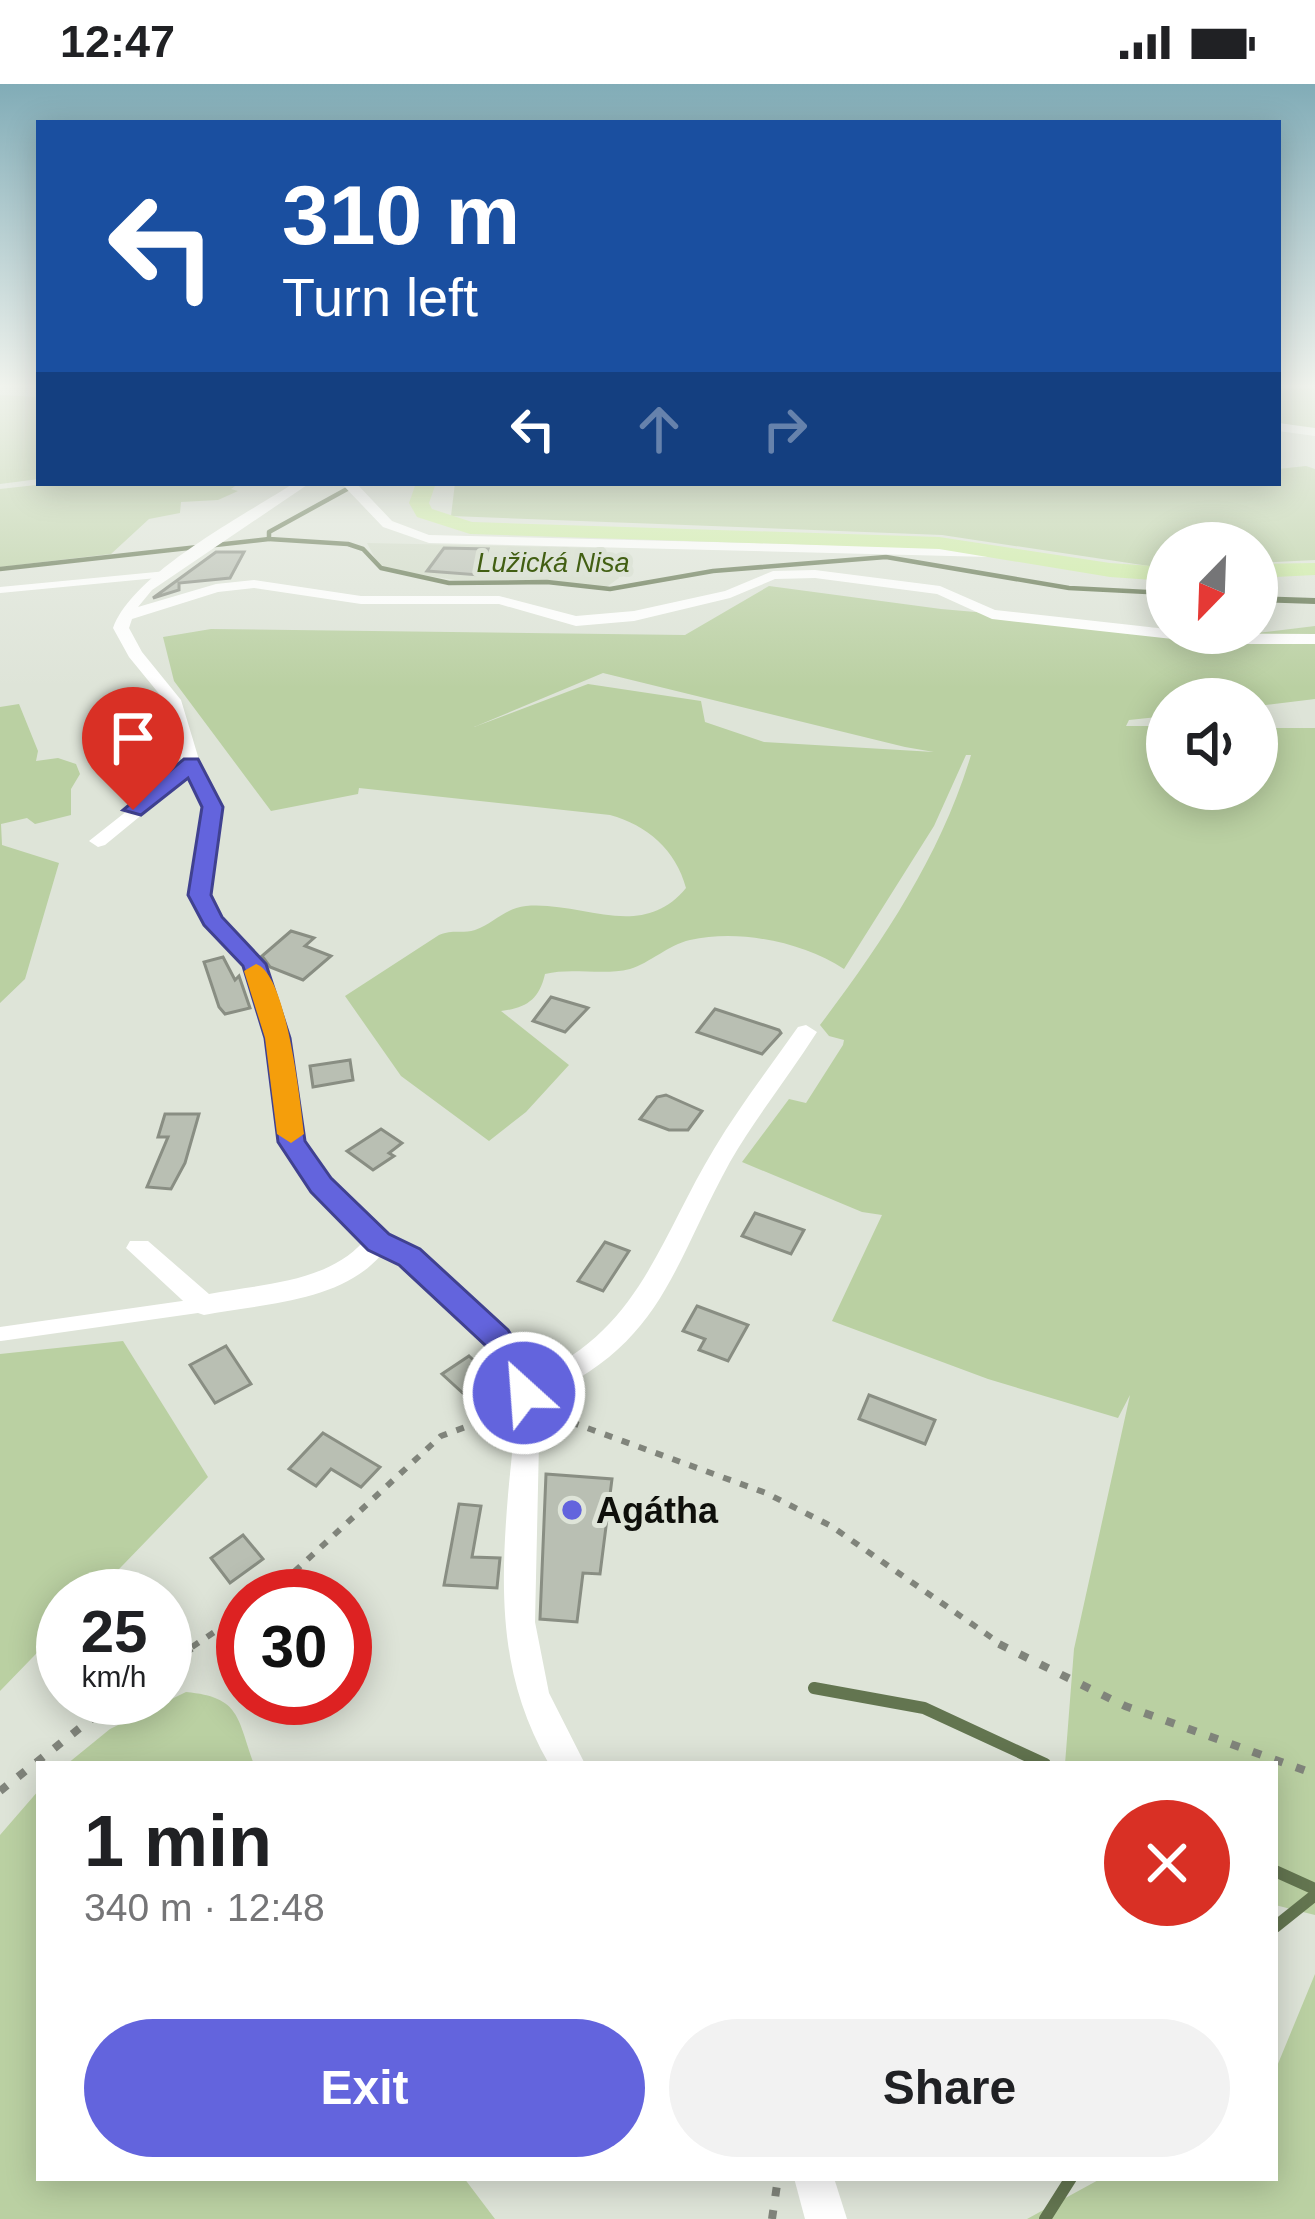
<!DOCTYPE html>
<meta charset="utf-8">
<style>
body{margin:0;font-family:Arial,sans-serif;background:#f2f2f2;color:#202124;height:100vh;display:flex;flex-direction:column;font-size:45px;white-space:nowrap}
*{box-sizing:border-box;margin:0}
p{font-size:39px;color:#757577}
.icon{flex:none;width:66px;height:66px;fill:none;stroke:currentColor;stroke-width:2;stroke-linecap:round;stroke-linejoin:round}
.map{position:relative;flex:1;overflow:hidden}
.drawer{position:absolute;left:36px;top:1677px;width:1242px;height:420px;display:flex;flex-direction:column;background:#fff;border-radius:0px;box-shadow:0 6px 30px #0003}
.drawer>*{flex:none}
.hud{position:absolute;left:36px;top:36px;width:1245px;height:366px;border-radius:0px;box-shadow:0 6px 30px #0003;background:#1a4fa0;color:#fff;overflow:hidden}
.needle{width:78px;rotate:203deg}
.fabs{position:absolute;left:1146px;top:438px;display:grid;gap:24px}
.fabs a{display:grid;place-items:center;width:132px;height:132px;border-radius:50%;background:#fff;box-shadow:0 6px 30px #0003;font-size:60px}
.speed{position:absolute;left:36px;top:1485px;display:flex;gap:24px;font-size:60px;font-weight:700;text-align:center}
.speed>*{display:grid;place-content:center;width:156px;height:156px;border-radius:50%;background:#fff;box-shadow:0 6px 30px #0003;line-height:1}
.speed small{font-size:30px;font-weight:400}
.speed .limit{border:18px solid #d22;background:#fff;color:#111}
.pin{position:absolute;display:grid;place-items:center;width:102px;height:102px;color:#fff;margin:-123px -51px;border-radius:50% 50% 50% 0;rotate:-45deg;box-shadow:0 0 12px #0007}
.pin .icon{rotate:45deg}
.me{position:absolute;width:132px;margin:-66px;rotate:334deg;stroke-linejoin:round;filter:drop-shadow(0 0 9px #0008)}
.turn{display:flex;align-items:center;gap:42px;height:252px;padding:0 48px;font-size:54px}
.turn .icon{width:156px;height:156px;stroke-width:2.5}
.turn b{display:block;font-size:84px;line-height:102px}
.lanes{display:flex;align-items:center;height:114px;padding:0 48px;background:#0003;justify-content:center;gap:60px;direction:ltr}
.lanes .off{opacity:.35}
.round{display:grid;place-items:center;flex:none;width:126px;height:126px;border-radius:63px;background:#f2f2f2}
.overview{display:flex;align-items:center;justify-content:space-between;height:204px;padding:0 48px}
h1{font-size:72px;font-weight:600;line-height:90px}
.button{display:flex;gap:24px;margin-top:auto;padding:24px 48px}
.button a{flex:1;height:138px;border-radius:72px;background:#6364dd;color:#fff;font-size:48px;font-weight:600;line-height:138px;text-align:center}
.button a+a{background:#f2f2f2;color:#202124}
.status{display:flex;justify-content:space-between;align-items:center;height:84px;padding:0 60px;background:#fff;direction:ltr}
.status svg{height:33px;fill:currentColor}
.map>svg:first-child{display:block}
.built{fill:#d1dac7}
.green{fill:#bad0a2;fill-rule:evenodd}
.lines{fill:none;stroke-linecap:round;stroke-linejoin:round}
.stream-far2{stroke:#637550;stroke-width:4.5}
.stream-far1{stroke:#637550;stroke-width:6}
.stream{stroke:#637550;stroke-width:12}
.building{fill:#b9bfb3;stroke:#898e83;stroke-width:3}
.path-far1{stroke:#80847b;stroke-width:6;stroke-dasharray:8 10;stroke-linecap:butt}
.path{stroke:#80847b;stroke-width:8;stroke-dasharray:9 14;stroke-linecap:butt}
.service-far1{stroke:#fff;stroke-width:6}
.service{stroke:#fff;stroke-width:14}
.minor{fill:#fff;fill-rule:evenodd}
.primary{fill:#cceca0;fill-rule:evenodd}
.route{fill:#6364dd;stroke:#404190;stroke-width:3}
.slow{fill:#f59e0b}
.poi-dot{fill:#6364dd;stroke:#dee4d8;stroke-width:4.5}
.labels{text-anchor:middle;stroke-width:10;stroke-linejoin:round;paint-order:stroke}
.far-water-label{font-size:27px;font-style:italic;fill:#425f13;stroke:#dee4d8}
.near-poi-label{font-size:36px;font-weight:bold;fill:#0e0f0b;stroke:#dee4d8;text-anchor:start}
</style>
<div class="status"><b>12:47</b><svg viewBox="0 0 49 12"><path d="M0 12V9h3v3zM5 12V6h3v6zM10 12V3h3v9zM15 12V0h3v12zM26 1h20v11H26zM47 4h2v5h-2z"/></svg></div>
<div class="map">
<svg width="1315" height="2135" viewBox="0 0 1315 2135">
<rect width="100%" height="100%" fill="#dee4d8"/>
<path class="built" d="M 367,459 L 604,464 L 619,494 L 605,504 L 544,496 L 455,496 L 380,484 Z"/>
<g class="green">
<path d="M 1278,305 L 1315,305 L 1315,345 L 1278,339 Z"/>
<path d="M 0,311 L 39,313 L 39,395 L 0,400 Z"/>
<path d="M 1306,382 L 1315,385 L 1315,476 L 1257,479 L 1257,459 L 1167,459 L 1167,482 L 1149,482 L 942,451 L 451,432 L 455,399 L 1278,399 L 1278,385 Z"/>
<path d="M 54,399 L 239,399 L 231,405 L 238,407 L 218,416 L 181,418 L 180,429 L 149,435 L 111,470 L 0,483 L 0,405 Z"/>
<path d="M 769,502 L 941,525 L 1167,545 L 1167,549 L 1257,549 L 1315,542 L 1315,615 L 1257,622 L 1257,615 L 1167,615 L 1167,632 L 1129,636 L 1126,642 L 1167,642 L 1167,705 L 1257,705 L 1257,644 L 1315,644 L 1315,1831 L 1275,1821 L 1275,1680 L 1065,1680 L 1074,1565 L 1130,1311 L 1118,1334 L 988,1295 L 832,1237 L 882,1131 L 862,1128 L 742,1078 L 789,1015 L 806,1019 L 843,961 L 844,956 L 829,952 L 820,941 C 882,859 941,771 971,671 L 966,671 L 934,742 L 844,885 C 802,858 740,845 690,856 C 668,861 650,879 630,885 C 602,892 572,883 545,890 C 539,916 526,924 501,927 L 569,981 L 526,1028 L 489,1057 L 401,992 L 345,912 L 439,851 C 453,845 462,850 475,846 C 494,839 505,824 526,822 C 582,817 642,858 686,804 C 676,766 647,741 610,731 L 359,704 L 358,710 L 271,727 L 174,597 L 163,553 L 211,545 L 685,551 ZM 603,589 L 905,663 L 934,668 L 764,658 L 705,638 L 701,617 L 588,600 L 474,643 Z"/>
<path d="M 19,620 L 38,667 L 36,677 L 58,674 L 76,680 L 80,690 L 71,705 L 71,731 L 35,740 L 27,734 L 1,740 L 2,761 L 59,779 L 25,895 L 0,919 L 0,623 Z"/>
<path d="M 123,1257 L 208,1393 L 93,1512 L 63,1512 L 63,1542 L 0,1607 L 0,1270 Z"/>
<path d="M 186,1608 C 241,1613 237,1634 254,1680 L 67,1680 L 110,1645 Z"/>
<path d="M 39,1706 L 39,2094 L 464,2094 L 495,2135 L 0,2135 L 0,1751 Z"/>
<path d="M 1315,1890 L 1315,2135 L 1027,2135 L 1102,2094 L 1275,2094 L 1275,1987 Z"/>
</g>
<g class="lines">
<g class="stream-far2">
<path d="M 358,399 L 269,448 L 269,455 L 348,460 L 363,465 L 381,484 L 449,499 L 547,498 L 610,505 L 713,487 L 886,473 L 1069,504 L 1167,509"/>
<path d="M 0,485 L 269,455"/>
</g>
<path class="stream-far1" d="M 1257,515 L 1315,517"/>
<g class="stream">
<path d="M 814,1604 L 924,1624 L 1045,1680"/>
<path d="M 1275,1787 L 1315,1805"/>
<path d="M 1275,1843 L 1315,1811"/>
<path d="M 1045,2135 L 1071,2094"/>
</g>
</g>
<g class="building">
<path d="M 444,464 L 488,465 L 479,491 L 427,487 Z"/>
<path d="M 216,468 L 244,468 L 230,494 L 179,499 L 179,506 L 153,514 Z"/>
<path d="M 291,847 L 314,854 L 305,862 L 331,872 L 303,896 L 270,883 L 262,872 Z"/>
<path d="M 223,873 L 235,896 L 239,892 L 250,924 L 225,930 L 219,923 L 204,878 Z"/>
<path d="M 551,913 L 585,923 L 588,924 L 565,948 L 533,937 Z"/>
<path d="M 715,925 L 779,946 L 781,949 L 762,970 L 697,948 Z"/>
<path d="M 350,976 L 353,996 L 313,1003 L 310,982 Z"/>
<path d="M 666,1011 L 702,1027 L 688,1046 L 669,1046 L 640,1035 L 657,1013 Z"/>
<path d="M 165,1030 L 199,1030 L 185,1079 L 171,1105 L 147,1103 L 168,1053 L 158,1053 Z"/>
<path d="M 381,1045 L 402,1059 L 389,1069 L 394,1072 L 373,1086 L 347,1067 Z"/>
<path d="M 755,1129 L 804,1146 L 791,1170 L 742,1152 Z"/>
<path d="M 605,1158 L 629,1167 L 603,1207 L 578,1197 Z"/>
<path d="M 697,1222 L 748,1241 L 728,1277 L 699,1266 L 705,1255 L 683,1247 Z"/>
<path d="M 226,1262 L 251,1300 L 215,1319 L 190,1281 Z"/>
<path d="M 469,1272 L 491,1292 L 465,1311 L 442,1290 Z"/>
<path d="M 869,1311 L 935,1336 L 925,1360 L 859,1335 Z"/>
<path d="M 323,1349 L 380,1383 L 361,1403 L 331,1385 L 316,1402 L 289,1385 Z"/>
<path d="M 546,1390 L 612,1395 L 600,1490 L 583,1489 L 577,1538 L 540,1535 Z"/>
<path d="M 459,1420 L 481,1422 L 472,1473 L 500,1474 L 497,1504 L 444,1501 Z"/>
<path d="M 243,1451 L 263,1475 L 230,1499 L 211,1474 Z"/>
</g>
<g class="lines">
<g class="path-far1">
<path d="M 554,1332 L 766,1409 L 831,1442 L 1005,1563"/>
<path d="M 268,1512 L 441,1352 L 501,1330"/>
<path d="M 192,1563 L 243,1529"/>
</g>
<g class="path">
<path d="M 999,1560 L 1125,1622 L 1315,1690"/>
<path d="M 165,1582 L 197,1560"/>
<path d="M 0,1707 L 118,1614"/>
<path d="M 772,2135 L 778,2094"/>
</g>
<path class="service-far1" d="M 0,506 L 167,490"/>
<path class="service" d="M 0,1250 L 204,1221"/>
<g class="minor">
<path d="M 1278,339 L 1315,344 L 1315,352 L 1278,347 Z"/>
<path d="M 294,399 L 310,399 L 152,506 L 138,523 L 216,500 L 254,496 L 361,512 L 499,512 L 576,532 L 634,527 L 725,507 L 773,487 L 815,486 L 940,502 L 995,526 L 1167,545 L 1167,549 L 1315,550 L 1315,560 L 1218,560 L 992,535 L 937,510 L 815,494 L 775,495 L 730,514 L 634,537 L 576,542 L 499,520 L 361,520 L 254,504 L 218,508 L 132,535 L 129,544 L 142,568 L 181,616 L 200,679 L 222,723 L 210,811 L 221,835 L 264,880 L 289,954 L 304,1057 L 330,1095 L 387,1151 L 430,1178 L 494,1234 L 516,1260 L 534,1292 C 639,1247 659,1156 714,1065 C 739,1023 770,983 798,943 L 806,941 L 817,948 C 789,992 756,1033 730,1078 C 671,1185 662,1261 540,1314 L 535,1538 L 549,1609 L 585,1680 L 549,1680 C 499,1594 500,1508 508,1411 C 511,1375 518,1336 509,1301 C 497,1256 421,1194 381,1171 C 341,1218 262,1220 204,1231 L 195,1228 L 126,1164 L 130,1157 L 148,1157 L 209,1210 C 260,1200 326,1199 363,1158 L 312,1107 L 280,1058 L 267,954 L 244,882 L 205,841 L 190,811 L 204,723 L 189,692 L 105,761 L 98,763 L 89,757 L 161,700 L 182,678 L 165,617 L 129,573 L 113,544 C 134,488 242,433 294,399 Z"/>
<path d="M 341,399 L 356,399 L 392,437 L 429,451 L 990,465 L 997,469 L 990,473 L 429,459 L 383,443 Z"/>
<path d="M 794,2094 L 834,2094 L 847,2135 L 805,2135 Z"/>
</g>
<g class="primary">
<path d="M 416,399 L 436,399 L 429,419 L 432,425 L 472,438 L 939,453 L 1110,479 L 1167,483 L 1167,497 L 1110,493 L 939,465 L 470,450 L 417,433 L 409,419 Z"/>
<path d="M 1315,479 L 1315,491 L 1257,494 L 1257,480 Z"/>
</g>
</g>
<linearGradient id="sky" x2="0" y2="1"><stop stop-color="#81acb7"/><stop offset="0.5" stop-color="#f0f3ed"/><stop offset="1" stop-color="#f0f3ed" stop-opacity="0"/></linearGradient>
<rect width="1315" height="604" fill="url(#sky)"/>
<path class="route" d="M 184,675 L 198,675 L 223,723 L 211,811 L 222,833 L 266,880 L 290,954 L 305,1057 L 331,1094 L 389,1150 L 420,1165 L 508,1246 L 536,1291 L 540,1309 L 535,1318 L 524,1322 L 513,1318 L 505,1293 L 487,1263 L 399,1181 L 368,1166 L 311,1108 L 278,1058 L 265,954 L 243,882 L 204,841 L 188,811 L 202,723 L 188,694 L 141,731 L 123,726 Z"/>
<path class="slow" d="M 256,880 C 287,890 300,1017 304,1050 L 291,1059 L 277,1050 L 265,954 L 244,887 Z"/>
<circle class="poi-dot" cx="572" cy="1426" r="12"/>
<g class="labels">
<g class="far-water-label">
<text x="553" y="488">Lužická Nisa</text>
</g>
<g class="near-poi-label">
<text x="596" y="1439">Agátha</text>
</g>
</g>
</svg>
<div class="fabs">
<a><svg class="needle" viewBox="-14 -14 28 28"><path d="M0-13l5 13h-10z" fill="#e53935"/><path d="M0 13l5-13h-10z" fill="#757577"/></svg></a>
<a><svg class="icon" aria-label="sound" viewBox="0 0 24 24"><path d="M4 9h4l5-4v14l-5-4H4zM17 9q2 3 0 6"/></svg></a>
</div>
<div class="speed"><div>25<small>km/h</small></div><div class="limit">30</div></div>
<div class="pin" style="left:133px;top:726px;background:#d93025"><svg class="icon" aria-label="arrive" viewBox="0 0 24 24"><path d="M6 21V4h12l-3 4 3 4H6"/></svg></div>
<svg class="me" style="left:524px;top:1309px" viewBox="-20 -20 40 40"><circle r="17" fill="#6364dd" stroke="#fff" stroke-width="3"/><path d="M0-11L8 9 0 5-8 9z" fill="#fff"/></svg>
<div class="hud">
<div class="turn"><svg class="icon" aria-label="left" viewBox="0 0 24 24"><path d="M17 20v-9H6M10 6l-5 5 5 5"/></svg><div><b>310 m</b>Turn left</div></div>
<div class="lanes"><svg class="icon" aria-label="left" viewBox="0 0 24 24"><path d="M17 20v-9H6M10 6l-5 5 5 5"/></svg><svg class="icon off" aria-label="ahead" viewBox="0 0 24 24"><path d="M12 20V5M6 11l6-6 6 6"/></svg><svg class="icon off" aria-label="right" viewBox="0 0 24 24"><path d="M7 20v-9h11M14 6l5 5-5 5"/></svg></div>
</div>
<section class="drawer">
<div class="overview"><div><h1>1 min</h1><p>340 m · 12:48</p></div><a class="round" style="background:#d93025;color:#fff"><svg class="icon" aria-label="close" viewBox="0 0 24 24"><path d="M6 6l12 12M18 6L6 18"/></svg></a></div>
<div class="button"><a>Exit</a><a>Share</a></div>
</section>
</div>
